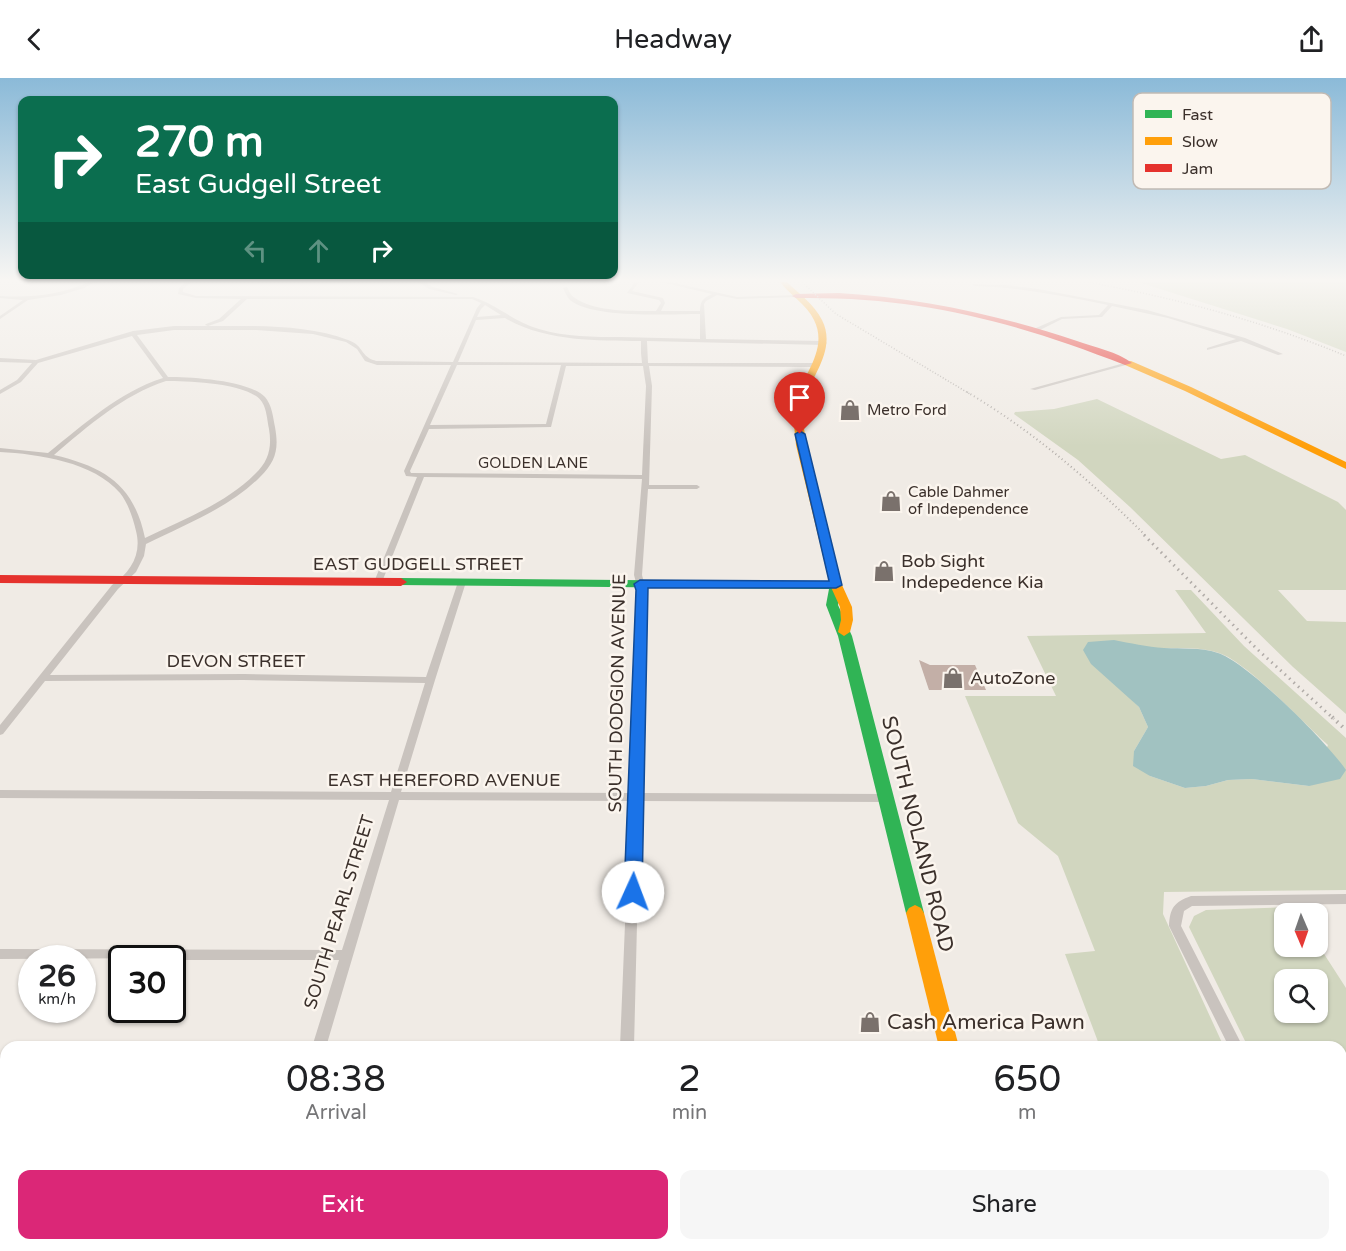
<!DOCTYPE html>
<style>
body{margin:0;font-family:"Varela Round",sans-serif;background:#f6f6f6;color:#202124;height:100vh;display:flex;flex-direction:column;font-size:22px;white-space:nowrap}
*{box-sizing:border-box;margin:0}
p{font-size:20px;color:#757577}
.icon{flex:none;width:33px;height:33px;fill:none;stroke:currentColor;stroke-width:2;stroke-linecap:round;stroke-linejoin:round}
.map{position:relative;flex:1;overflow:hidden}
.drawer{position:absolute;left:0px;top:963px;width:1347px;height:210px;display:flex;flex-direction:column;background:#fff;border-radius:18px 18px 0 0;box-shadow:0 2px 4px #0004}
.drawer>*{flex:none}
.top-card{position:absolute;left:18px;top:18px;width:600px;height:183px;border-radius:12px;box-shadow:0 2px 4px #0004;background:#0b6e4f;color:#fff;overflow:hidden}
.needle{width:39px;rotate:178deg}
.tools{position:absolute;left:1274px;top:825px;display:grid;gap:12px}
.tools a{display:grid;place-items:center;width:54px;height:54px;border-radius:12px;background:#fff;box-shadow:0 2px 4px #0004;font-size:30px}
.speed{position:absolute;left:18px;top:867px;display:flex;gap:12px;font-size:30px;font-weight:700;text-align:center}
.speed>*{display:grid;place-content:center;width:78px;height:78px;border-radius:50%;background:#fff;box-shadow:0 2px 4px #0004;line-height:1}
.speed small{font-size:15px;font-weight:400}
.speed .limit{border:3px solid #111;border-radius:9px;background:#fff;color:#111}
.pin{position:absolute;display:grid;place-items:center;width:51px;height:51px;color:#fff;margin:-62px -26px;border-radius:50% 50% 50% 0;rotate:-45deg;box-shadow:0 0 6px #0007}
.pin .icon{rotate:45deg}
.me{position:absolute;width:66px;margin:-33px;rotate:2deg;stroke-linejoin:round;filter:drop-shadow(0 0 4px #0008)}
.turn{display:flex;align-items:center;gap:21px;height:126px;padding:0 18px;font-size:27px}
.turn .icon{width:78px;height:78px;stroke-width:2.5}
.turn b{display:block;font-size:42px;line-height:51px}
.lanes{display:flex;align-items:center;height:57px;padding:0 18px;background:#0003;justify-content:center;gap:30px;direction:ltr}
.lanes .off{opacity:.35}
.eta{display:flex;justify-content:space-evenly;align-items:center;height:102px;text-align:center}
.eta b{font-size:36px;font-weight:600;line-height:42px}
.button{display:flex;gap:12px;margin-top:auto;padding:12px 18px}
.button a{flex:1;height:69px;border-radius:12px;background:#db2777;color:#fff;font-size:24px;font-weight:600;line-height:69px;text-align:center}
.button a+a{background:#f6f6f6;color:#202124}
header{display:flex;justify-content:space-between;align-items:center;height:78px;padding:0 18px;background:#fff;font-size:27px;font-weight:600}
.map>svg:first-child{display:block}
.green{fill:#d1d6bf;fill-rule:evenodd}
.water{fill:#a1c2c1}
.building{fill:#c3afa7}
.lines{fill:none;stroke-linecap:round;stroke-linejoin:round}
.street{fill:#c9c3be;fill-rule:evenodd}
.fast{fill:#30b455;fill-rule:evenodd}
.slow{fill:#ff9f0a;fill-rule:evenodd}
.jam{fill:#e5322d;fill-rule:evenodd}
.rail-far3{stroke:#b1aca8;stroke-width:1.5;stroke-dasharray:1 2;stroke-linecap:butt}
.rail-far2{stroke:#b1aca8;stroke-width:2;stroke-dasharray:1 3;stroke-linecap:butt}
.rail-far1{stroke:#b1aca8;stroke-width:3;stroke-dasharray:1.5 4.5;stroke-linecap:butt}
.rail{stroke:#b1aca8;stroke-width:4;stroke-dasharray:1.5 5;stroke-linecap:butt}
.route{fill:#1a73e8;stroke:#114b97;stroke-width:1.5}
.labels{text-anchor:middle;stroke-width:5;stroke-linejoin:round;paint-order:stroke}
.far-poi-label{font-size:15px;fill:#3b302b;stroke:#fbf5ee;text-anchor:start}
.far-street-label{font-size:15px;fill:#3b302b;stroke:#fbf5ee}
.poi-label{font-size:18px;fill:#3b302b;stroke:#fbf5ee;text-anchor:start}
.street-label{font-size:18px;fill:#3b302b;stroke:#fbf5ee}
.near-street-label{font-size:21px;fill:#3b302b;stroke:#fbf5ee}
.near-poi-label{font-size:21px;fill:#3b302b;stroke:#fbf5ee;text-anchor:start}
.key{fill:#fbf5ee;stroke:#c1bab4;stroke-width:1.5}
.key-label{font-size:16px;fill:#3b302b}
</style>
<header><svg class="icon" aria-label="back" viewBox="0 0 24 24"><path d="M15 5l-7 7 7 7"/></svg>Headway<svg class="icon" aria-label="share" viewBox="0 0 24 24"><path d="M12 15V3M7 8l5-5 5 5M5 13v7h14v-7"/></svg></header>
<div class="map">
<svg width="1346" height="1173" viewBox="0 0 1346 1173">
<rect width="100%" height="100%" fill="#f0ebe5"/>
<g class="green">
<path d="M 1138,204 L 1346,204 L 1346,274 L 1287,251 Z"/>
<path d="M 1097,321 L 1221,381 L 1245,377 L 1338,424 L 1346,432 L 1346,512 L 1278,512 L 1307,543 L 1346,544 L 1346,636 L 1293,589 L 1130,429 L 1078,382 L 1014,336 L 1015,334 L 1054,331 Z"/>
<path d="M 1175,512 L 1191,512 L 1244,568 L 1346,660 L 1346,812 L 1164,814 L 1163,836 L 1224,969 L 1100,969 L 1065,876 L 1095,873 L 1058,778 L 1018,745 L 965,618 L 1056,618 L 1027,558 L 1206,555 ZM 1164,570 C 1182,570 1201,569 1219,575 C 1247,584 1303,645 1328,667 L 1309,708 L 1252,701 L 1228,702 L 1206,708 L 1185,710 L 1150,698 L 1134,673 L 1148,649 L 1139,629 L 1122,612 Z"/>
<path d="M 1294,829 L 1298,835 L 1284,836 L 1284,868 L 1317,868 L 1317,865 L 1346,910 L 1346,1100 L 1341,1100 L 1341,969 L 1248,969 L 1189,849 L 1194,838 L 1206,832 ZM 1284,902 L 1317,902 L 1317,934 L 1284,934 Z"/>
<path d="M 1207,1167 L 1319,1167 L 1322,1173 L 1210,1173 Z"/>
</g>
<path class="water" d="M 1114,562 C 1130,565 1147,569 1164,570 C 1182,571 1200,569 1218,575 C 1247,584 1328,665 1346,692 L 1340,701 L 1309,708 L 1252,701 L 1228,702 L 1206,708 L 1185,710 L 1150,698 L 1133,688 L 1134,673 L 1148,649 L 1139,629 L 1091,586 L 1083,572 L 1088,564 Z"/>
<path class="building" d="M 919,582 L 930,587 L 975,587 L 986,612 L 929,612 Z"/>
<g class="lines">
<g class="street">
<path d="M 89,204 L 95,204 L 84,210 L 61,217 L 28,222 L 0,241 L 0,238 L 23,222 L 0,220 L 0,218 C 31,220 60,217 89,204 Z"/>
<path d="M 186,204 L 191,204 L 183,211 L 183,214 L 196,218 L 473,219 C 496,226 514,244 539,251 C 566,259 593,259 621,259 C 648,260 674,260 700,261 L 700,236 C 670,236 593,241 570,222 C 567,219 565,214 563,210 L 567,209 C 569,213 571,218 575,220 C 595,234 632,233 656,233 L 661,225 L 659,222 L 627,215 L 635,204 L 639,204 L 632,213 L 663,220 L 665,225 L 661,233 L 700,233 C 700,222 704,220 712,216 L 661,204 L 670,204 L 737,219 L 796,217 L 798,218 L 796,219 L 737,221 L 717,217 L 706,223 L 704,226 L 706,261 L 824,263 L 827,265 L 824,267 L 647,263 L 648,285 L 817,285 L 820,287 L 817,289 L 649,288 L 652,308 L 649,407 L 697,407 L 700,409 L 697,411 L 648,411 L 642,497 L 646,512 L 641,715 L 888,716 L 892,717 L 893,720 L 892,723 L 888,724 L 640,723 L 634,969 L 620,969 L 630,723 L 399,722 L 326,969 L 312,969 L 339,882 L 172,882 L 172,880 L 0,881 L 0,871 L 342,872 L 389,722 L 0,720 L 0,712 L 391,714 L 425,605 L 244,602 L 45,603 L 3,656 L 0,657 L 0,647 L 112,507 C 131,494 142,476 136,453 C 133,440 128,425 120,415 C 94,384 38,376 0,374 L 0,370 L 48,375 C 83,347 119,314 163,300 L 132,258 L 38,285 L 21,304 L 0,316 L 0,312 L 17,302 L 32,285 L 0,284 L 0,280 L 36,282 L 133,253 L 174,248 L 208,248 L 205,247 L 206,246 L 219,241 L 241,221 L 196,220 L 178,216 L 179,210 ZM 247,221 L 472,221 L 481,225 L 477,230 L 453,284 L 377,283 C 376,283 370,281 369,280 C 360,274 362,267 348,262 C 306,246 253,248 208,248 L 223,243 ZM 485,227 L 501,237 L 477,239 L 481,231 ZM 505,240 C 547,264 595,262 641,263 L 641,275 L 642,285 L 458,284 L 476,242 ZM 174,252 L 256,252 L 313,256 L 346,264 L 357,271 L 365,283 L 377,287 L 451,287 L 404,393 L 406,398 L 417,399 L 374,504 L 375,506 L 378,506 L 382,504 L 424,399 L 642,401 L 634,497 L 638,512 L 630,715 L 401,714 L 435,602 L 466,504 L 462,502 L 458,504 L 426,599 L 244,596 L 50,597 L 118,511 L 136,494 L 144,478 L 146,466 C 184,447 229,430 260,399 C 276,383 279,371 275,349 C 273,339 272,327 265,319 C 248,302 191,299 168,299 L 137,257 ZM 457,287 L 561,287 L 546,346 L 430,347 ZM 566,288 L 643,288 L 646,308 L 642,397 L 411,395 L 410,393 L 429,351 L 551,349 ZM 166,303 C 188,303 250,305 262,324 C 267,332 267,342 269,351 C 272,369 269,383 255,396 C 225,426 182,442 145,460 C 134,407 105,389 54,377 C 88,348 123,317 166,303 Z"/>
<path d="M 418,204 L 424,204 L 433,209 L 458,216 L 456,217 L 429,211 Z"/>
<path d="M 972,206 L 1006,207 L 1038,211 L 1147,232 L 1245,260 L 1283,276 L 1278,277 L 1241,263 L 1207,272 L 1207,270 L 1236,261 L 1168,240 L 1112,228 L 1102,239 L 1062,241 L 1038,253 L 1035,251 L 1036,250 L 1061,239 L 1099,237 L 1108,227 C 1063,218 1019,209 974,208 Z"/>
<path d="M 1128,284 L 1133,285 L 1035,312 L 1030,311 Z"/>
<path d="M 1346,816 L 1346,826 L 1192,828 L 1184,833 L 1181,848 L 1243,969 L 1229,969 L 1169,848 C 1170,830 1174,824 1191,818 Z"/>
<path d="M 0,1105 L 6,1106 L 6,1122 L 0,1121 Z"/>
<path d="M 1341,1161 L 1346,1173 L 1331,1173 L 1328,1167 L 1341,1167 Z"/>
<path d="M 252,1167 L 268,1167 L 266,1173 L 250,1173 Z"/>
<rect x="606" y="1167" width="16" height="6"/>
</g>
<path class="fast" d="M 401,500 L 840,504 L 842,507 L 838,527 L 852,558 L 924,835 L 921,840 L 915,843 L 909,840 L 906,835 L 838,558 L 826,527 L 829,511 L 397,507 L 395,504 L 397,501 Z"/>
<g class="slow">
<path d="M 780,204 L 787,204 C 799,216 814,226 822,242 C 837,272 811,297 804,325 C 801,339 805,353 806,367 L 842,507 L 852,529 L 853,542 L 850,554 L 844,558 L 838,554 L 841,542 L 840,529 L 830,507 L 796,367 C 795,353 792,339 795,325 C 802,297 829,272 814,242 C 807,227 790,217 780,204 Z"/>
<path d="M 1125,283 L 1131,283 L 1191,309 L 1346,384 L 1346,391 L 1185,313 L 1125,287 Z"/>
<path d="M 915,827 L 921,830 L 924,835 L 959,969 L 939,969 L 906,835 L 909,830 Z"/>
</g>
<g class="jam">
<path d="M 839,215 C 921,220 999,237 1077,263 C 1094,269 1118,274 1132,285 L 1125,287 C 1012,243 918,218 796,220 L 792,218 L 796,216 Z"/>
<path d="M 0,497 L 401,500 L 407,504 L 401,508 L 0,505 Z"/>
<path d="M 986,1167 L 1010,1167 L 1012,1173 L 988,1173 Z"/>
</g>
<g class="rail-far3">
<path d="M 802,204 L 836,236 L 970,316"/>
<path d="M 1087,204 C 1176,220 1262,243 1346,278"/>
</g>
<path class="rail-far2" d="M 967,314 C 1034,354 1091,403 1146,458"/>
<path class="rail-far1" d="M 1144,457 L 1257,571 L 1334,641"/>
<path class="rail" d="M 1332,639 L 1346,652"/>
</g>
<linearGradient id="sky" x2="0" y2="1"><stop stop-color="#8bbad8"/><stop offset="0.55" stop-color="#f8f6f3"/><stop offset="1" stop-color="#f8f6f3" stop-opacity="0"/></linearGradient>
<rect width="1346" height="368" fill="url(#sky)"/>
<path class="route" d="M 800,353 L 805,356 L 842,507 L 836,510 L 648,510 L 642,814 L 639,819 L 633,821 L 626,819 L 624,814 L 636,512 L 634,506 L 640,502 L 829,503 L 795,356 Z"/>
<defs>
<symbol id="shop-bare" viewBox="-9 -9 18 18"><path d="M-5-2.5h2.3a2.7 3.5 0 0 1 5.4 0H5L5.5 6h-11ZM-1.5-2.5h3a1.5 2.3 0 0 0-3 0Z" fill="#7a716c" stroke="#fbf5ee" stroke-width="2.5" paint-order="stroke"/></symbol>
</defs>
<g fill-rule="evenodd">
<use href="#shop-bare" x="835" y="317" width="30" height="30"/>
<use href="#shop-bare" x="876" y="408" width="30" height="30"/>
<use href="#shop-bare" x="869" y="478" width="30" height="30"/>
<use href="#shop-bare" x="938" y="585" width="30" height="30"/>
<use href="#shop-bare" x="855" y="929" width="30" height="30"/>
</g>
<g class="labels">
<g class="far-poi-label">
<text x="867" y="337">Metro Ford</text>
<text x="908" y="419">Cable Dahmer<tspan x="908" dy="17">of Independence</tspan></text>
</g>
<g class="far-street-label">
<text x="533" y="390">GOLDEN LANE</text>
</g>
<g class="poi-label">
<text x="901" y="489">Bob Sight<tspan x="901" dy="21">Indepedence Kia</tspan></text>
<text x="970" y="606">AutoZone</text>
</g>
<g class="street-label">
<text x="418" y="492">EAST GUDGELL STREET</text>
<text x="236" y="589">DEVON STREET</text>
<text transform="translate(617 615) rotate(-89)" y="6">SOUTH DODGION AVENUE</text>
<text x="444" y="708">EAST HEREFORD AVENUE</text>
<text transform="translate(339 834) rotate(-73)" y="6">SOUTH PEARL STREET</text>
</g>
<g class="near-street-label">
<text transform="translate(918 756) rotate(76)" y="7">SOUTH NOLAND ROAD</text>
</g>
<g class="near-poi-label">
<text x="887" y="951">Cash America Pawn</text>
</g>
</g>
<rect x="1133" y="15" width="198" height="96" rx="9" class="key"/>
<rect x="1145" y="32" width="27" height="8" fill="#30b455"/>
<rect x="1145" y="59" width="27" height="8" fill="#ff9f0a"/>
<rect x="1145" y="86" width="27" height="8" fill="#e5322d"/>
<g class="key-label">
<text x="1182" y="42">Fast</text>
<text x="1182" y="69">Slow</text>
<text x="1182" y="96">Jam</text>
</g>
</svg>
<div class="tools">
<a><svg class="needle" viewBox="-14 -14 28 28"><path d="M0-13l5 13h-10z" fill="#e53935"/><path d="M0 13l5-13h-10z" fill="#757577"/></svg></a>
<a><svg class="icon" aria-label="search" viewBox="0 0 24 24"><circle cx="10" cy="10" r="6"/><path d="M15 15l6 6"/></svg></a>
</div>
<div class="speed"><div>26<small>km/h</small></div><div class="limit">30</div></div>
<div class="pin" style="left:800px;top:356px;background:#d93025"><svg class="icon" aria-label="arrive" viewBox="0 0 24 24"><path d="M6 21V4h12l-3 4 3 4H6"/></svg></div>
<svg class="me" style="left:633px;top:814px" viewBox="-20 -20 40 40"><circle r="19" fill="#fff"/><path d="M0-13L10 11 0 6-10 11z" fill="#1a73e8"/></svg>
<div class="top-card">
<div class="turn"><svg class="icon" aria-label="right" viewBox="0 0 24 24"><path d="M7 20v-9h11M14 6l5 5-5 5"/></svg><div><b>270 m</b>East Gudgell Street</div></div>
<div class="lanes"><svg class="icon off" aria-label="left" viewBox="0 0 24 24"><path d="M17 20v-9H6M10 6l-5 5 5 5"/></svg><svg class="icon off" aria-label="ahead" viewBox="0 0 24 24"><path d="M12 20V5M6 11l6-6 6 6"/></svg><svg class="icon" aria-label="right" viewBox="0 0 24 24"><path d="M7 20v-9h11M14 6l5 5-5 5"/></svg></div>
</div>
<section class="drawer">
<div class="eta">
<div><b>08:38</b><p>Arrival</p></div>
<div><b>2</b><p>min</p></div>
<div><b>650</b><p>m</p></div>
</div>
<div class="button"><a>Exit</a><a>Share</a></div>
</section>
</div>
